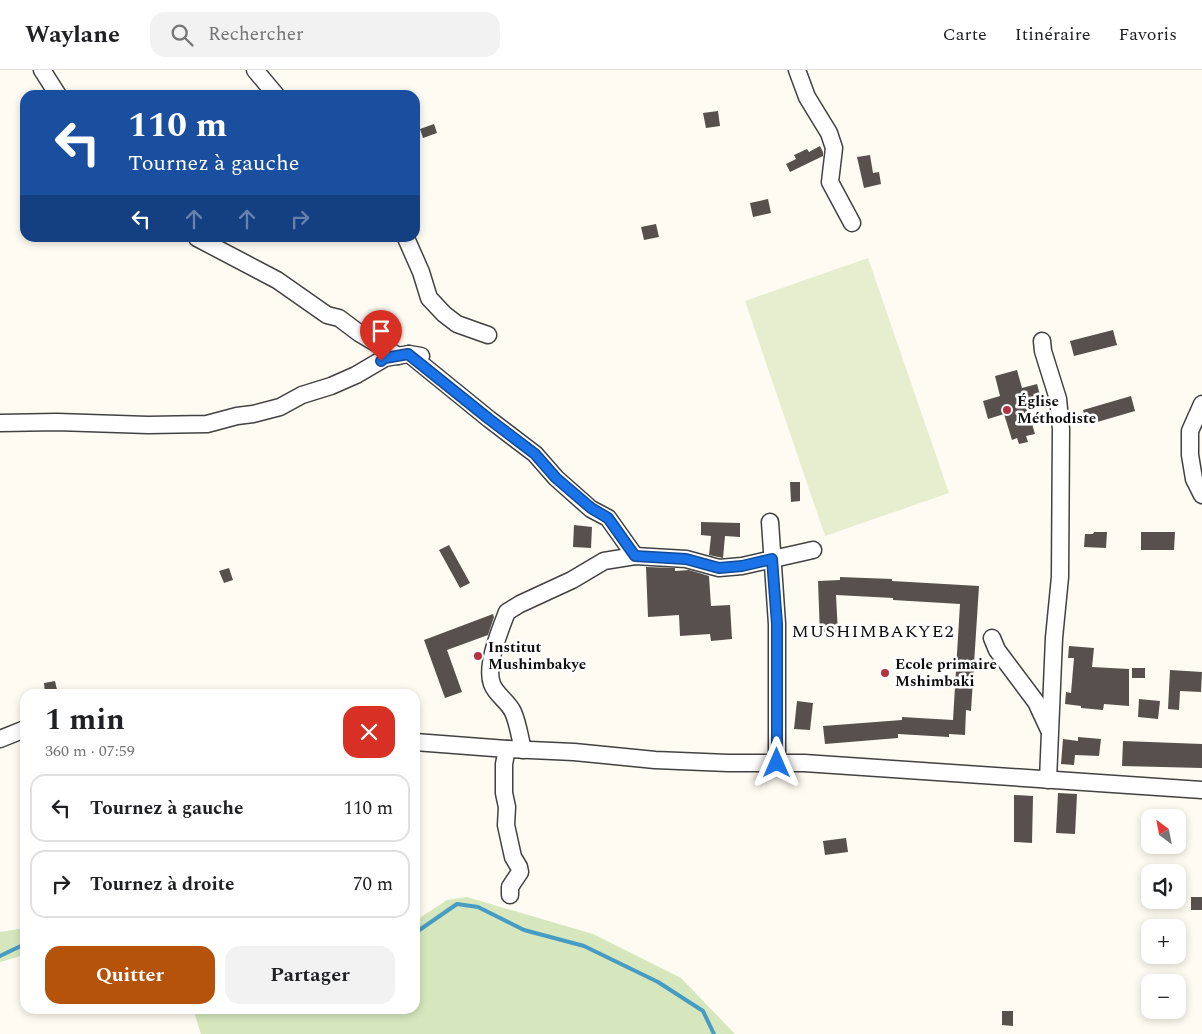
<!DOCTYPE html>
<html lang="fr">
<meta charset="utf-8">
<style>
body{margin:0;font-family:Spectral,serif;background:#f2f2f2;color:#202124;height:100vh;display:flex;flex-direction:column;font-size:19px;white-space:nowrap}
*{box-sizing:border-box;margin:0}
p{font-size:16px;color:#757577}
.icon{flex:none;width:28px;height:28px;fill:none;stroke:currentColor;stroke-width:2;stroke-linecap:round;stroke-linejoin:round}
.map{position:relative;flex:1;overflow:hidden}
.side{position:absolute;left:20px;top:619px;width:400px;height:325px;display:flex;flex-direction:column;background:#fff;border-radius:15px;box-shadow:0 2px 8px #0003}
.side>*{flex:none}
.guide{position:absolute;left:20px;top:20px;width:400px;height:152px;border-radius:15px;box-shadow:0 2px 8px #0003;background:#1a4fa0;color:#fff;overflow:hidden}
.needle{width:32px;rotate:328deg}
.tools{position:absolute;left:1141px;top:739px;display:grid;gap:10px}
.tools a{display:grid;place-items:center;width:45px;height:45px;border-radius:10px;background:#fff;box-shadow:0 2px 8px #0003;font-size:25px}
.pin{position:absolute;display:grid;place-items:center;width:42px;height:42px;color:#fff;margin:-51px -21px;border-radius:50% 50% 50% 0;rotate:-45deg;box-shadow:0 0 5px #0007}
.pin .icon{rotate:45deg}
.me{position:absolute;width:55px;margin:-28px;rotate:0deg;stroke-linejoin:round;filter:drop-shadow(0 0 4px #0008)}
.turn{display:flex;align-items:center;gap:18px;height:105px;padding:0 25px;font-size:22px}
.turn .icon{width:65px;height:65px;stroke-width:2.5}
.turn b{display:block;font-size:35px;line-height:42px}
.lanes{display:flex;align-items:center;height:48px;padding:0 25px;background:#0003;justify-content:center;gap:25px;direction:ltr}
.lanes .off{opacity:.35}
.round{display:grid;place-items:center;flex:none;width:52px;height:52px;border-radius:15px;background:#f2f2f2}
.head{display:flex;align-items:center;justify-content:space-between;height:85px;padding:0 25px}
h1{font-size:30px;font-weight:700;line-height:38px}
.action{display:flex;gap:10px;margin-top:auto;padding:10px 25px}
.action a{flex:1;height:58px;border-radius:15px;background:#b45309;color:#fff;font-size:20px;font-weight:700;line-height:58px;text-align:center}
.action a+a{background:#f2f2f2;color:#202124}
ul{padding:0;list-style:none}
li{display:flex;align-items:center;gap:15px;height:68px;margin:0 10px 8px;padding:0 15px;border:2px solid #e0e0e0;border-radius:15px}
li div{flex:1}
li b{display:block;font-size:19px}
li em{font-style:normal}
header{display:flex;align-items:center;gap:30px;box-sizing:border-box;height:70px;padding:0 25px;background:#fff;border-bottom:1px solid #e0e0e0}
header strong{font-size:24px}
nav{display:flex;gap:28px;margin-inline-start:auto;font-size:18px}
.search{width:350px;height:45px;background:#f2f2f2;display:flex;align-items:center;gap:12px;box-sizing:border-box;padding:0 18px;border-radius:15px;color:#757577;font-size:19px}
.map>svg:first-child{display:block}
.green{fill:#d6e7be}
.pitch{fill:#e6eecf}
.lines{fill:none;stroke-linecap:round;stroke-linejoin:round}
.stream{stroke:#479cc3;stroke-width:4}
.building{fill:#57504c}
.minor-casing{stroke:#424242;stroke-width:19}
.minor{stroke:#fff;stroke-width:16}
.route-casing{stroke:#114b97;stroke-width:12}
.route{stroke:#1a73e8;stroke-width:9}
.poi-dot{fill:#b53143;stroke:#fff;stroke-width:2}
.labels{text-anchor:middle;stroke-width:5;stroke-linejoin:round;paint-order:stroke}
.poi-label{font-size:15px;font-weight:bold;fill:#0f0f0f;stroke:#fff;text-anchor:start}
.quarter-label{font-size:18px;letter-spacing:1px;fill:#0f0f0f;stroke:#fff}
</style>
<header>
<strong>Waylane</strong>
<div class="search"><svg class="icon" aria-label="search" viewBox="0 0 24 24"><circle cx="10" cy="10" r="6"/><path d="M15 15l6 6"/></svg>Rechercher</div>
<nav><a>Carte</a><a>Itinéraire</a><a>Favoris</a></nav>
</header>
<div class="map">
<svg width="1202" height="964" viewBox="0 0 1202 964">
<rect width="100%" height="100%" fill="#fefbf2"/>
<g class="green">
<path d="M 467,827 L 593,864 L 681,908 L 735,964 L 201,964 L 193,939 L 415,939 L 415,851 L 447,830 Z"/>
<path d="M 25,858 L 25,885 L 0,892 L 0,862 Z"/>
</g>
<path class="pitch" d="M 868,188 L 949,423 L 825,466 L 745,231 Z"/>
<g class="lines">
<g class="stream">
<path d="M 415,863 L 457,834 L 478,837 L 524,860 L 584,876 L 658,912 L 703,941 L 714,964"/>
<path d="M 0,886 L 25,874"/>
</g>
</g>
<g class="building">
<path d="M 718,41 L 720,56 L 706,58 L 703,43 Z"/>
<path d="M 434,54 L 437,63 L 423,68 L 420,59 Z"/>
<path d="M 820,76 L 823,82 L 823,86 L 790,102 L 786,94 L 796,89 L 794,85 L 807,79 L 809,82 Z"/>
<path d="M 870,85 L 873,103 L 879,102 L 881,114 L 864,118 L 857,87 Z"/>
<path d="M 768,129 L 771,143 L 753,147 L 750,133 Z"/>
<path d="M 656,154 L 659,167 L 644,170 L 641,157 Z"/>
<path d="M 1113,260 L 1117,275 L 1074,286 L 1070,271 Z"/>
<path d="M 1017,300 L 1022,318 L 1037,314 L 1042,332 L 1027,337 L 1035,364 L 1026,366 L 1028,372 L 1019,374 L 1017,368 L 1012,370 L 1004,344 L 988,349 L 983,331 L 1000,326 L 995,306 Z"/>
<path d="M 1131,326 L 1135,341 L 1087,355 L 1083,340 Z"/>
<path d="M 790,412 L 800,412 L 800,431 L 791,432 Z"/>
<path d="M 701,452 L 740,453 L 740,467 L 725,466 L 723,488 L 709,485 L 711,466 L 701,465 Z"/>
<path d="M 574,455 L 592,457 L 591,478 L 573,477 Z"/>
<path d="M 1094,462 L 1107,462 L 1106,478 L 1084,477 L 1085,464 L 1093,464 Z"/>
<path d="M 1141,462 L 1175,462 L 1174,480 L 1141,480 Z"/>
<path d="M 449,475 L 470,513 L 460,518 L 439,480 Z"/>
<path d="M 646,497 L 675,498 L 675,501 L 689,500 L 709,506 L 711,536 L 730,535 L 732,569 L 711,571 L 710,564 L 680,566 L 679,545 L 648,547 Z"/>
<path d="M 229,498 L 233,510 L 224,513 L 219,501 Z"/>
<path d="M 840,507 L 892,509 L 892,511 L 979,516 L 971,641 L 966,640 L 965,665 L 949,664 L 949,667 L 898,664 L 898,668 L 825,674 L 823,656 L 902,650 L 902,647 L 953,650 L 960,534 L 893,530 L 893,528 L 836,525 L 838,564 L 820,565 L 818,511 L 840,510 Z"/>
<path d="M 493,544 L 494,547 L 488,565 L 447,580 L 462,622 L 445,628 L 424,570 Z"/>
<path d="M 1069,576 L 1094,578 L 1092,597 L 1129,599 L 1129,636 L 1104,634 L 1103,640 L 1081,638 L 1081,636 L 1065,634 L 1066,622 L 1071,623 L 1074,588 L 1068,588 Z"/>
<rect x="1132" y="598" width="13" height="10"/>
<path d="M 1170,600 L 1202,602 L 1201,622 L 1180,621 L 1179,640 L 1168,639 Z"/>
<path d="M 55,611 L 58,624 L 45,624 L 44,613 Z"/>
<path d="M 1139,629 L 1160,631 L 1158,649 L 1138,647 Z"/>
<path d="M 797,631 L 813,633 L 810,660 L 794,659 Z"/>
<path d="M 1078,667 L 1101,669 L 1099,686 L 1075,685 L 1074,695 L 1061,694 L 1063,669 L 1078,671 Z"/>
<path d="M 1123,671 L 1202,674 L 1202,698 L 1122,696 Z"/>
<path d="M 1058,723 L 1077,724 L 1075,764 L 1056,763 Z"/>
<path d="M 1014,725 L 1033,726 L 1032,773 L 1014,772 Z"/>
<path d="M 846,768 L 848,782 L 825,785 L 823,771 Z"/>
<rect x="1191" y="827" width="11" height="13"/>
<path d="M 1002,941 L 1013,941 L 1013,956 L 1002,955 Z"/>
</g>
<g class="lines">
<defs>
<g id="minor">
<path d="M 42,0 L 58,25"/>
<path d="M 255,0 L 276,25"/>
<path d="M 797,0 L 807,27 L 829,63 L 834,78 L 830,112 L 852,153"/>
<path d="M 197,168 L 277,210 L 327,245 L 339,248 L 359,263 L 398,286"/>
<path d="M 406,168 L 421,202 L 429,228 L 444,244 L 457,254 L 488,265"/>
<path d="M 1042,271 L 1043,281 L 1058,329 L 1061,359 L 1060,507 L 1054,568 L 1048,710"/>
<path d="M 409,284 L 489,349 L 535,384 L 556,408 L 591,439 L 608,448 L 635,486"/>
<path d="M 1202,334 L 1190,361 L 1190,385 L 1194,409 L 1202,425"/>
<path d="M 0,353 L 57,352 L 148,355 L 207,354 L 237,346 L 253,344 L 280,337 L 302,325 L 331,316 L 356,305 L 385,288 L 409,284 L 421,286"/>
<path d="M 770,452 L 777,554 L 777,693"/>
<path d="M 992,568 L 997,580 L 1036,632 L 1049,660"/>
<path d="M 0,669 L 25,659"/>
<path d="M 415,672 L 507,679 L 574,682 L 655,690 L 728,693 L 804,693 L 1202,720"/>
<path d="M 507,679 L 504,694 L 504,723 L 507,737 L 506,755 L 513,787 L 519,797 L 520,802 L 510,817 L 510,825"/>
<path d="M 523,680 C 520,668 518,653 513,642 C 508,631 496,625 492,614 C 485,596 500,560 507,542 L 520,534 L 572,510 L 604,491 L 635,486 L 686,489 L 719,498 L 742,496 L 813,480"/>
</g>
</defs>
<use href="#minor" class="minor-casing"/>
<use href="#minor" class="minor"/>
</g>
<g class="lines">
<defs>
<path id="route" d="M 381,291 L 385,288 L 408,284 L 489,349 L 535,384 L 556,408 L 591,438 L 608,448 L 635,486 L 686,489 L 719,498 L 742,496 L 772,489 L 777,554 L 777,693"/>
</defs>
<use href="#route" class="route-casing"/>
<use href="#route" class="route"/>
</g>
<g class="poi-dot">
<circle cx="1007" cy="340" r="5"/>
<circle cx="478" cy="586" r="5"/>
<circle cx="885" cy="603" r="5"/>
</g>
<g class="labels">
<g class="poi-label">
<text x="1017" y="336">Église<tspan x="1017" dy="17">Méthodiste</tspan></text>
<text x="488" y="582">Institut<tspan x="488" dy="17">Mushimbakye</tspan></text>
<text x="895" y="599">Ecole primaire<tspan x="895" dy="17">Mshimbaki</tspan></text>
</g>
<g class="quarter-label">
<text x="873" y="567">MUSHIMBAKYE2</text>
</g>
</g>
</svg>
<div class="tools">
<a><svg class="needle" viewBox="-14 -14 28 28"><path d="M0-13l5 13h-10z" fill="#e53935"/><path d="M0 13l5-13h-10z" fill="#757577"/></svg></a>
<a><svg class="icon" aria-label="sound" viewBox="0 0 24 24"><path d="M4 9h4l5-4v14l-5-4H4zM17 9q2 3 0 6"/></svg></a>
<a>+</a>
<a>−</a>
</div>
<div class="pin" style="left:381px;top:291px;background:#d93025"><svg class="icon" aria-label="arrive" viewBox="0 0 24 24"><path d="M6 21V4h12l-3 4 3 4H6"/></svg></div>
<svg class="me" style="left:777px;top:693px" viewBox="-20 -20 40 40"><path d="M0-17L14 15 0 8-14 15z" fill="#1a73e8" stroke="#fff" stroke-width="4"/></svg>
<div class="guide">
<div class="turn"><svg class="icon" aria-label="left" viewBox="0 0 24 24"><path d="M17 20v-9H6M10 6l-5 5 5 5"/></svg><div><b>110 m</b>Tournez à gauche</div></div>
<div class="lanes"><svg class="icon" aria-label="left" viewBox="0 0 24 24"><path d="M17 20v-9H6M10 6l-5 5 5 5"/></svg><svg class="icon off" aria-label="ahead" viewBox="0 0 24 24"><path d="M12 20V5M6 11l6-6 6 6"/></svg><svg class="icon off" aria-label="ahead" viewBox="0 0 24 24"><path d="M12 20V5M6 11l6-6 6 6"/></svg><svg class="icon off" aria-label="right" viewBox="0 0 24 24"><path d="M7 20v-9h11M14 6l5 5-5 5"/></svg></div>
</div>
<section class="side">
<div class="head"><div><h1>1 min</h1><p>360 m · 07:59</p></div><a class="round" style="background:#d93025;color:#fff"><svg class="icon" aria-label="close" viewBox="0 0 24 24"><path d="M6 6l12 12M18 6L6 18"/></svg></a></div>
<ul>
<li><svg class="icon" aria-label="left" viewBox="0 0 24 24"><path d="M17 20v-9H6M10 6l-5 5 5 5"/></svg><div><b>Tournez à gauche</b></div><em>110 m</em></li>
<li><svg class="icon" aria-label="right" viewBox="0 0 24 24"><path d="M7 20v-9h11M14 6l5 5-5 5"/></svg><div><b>Tournez à droite</b></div><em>70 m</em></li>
</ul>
<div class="action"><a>Quitter</a><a>Partager</a></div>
</section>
</div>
